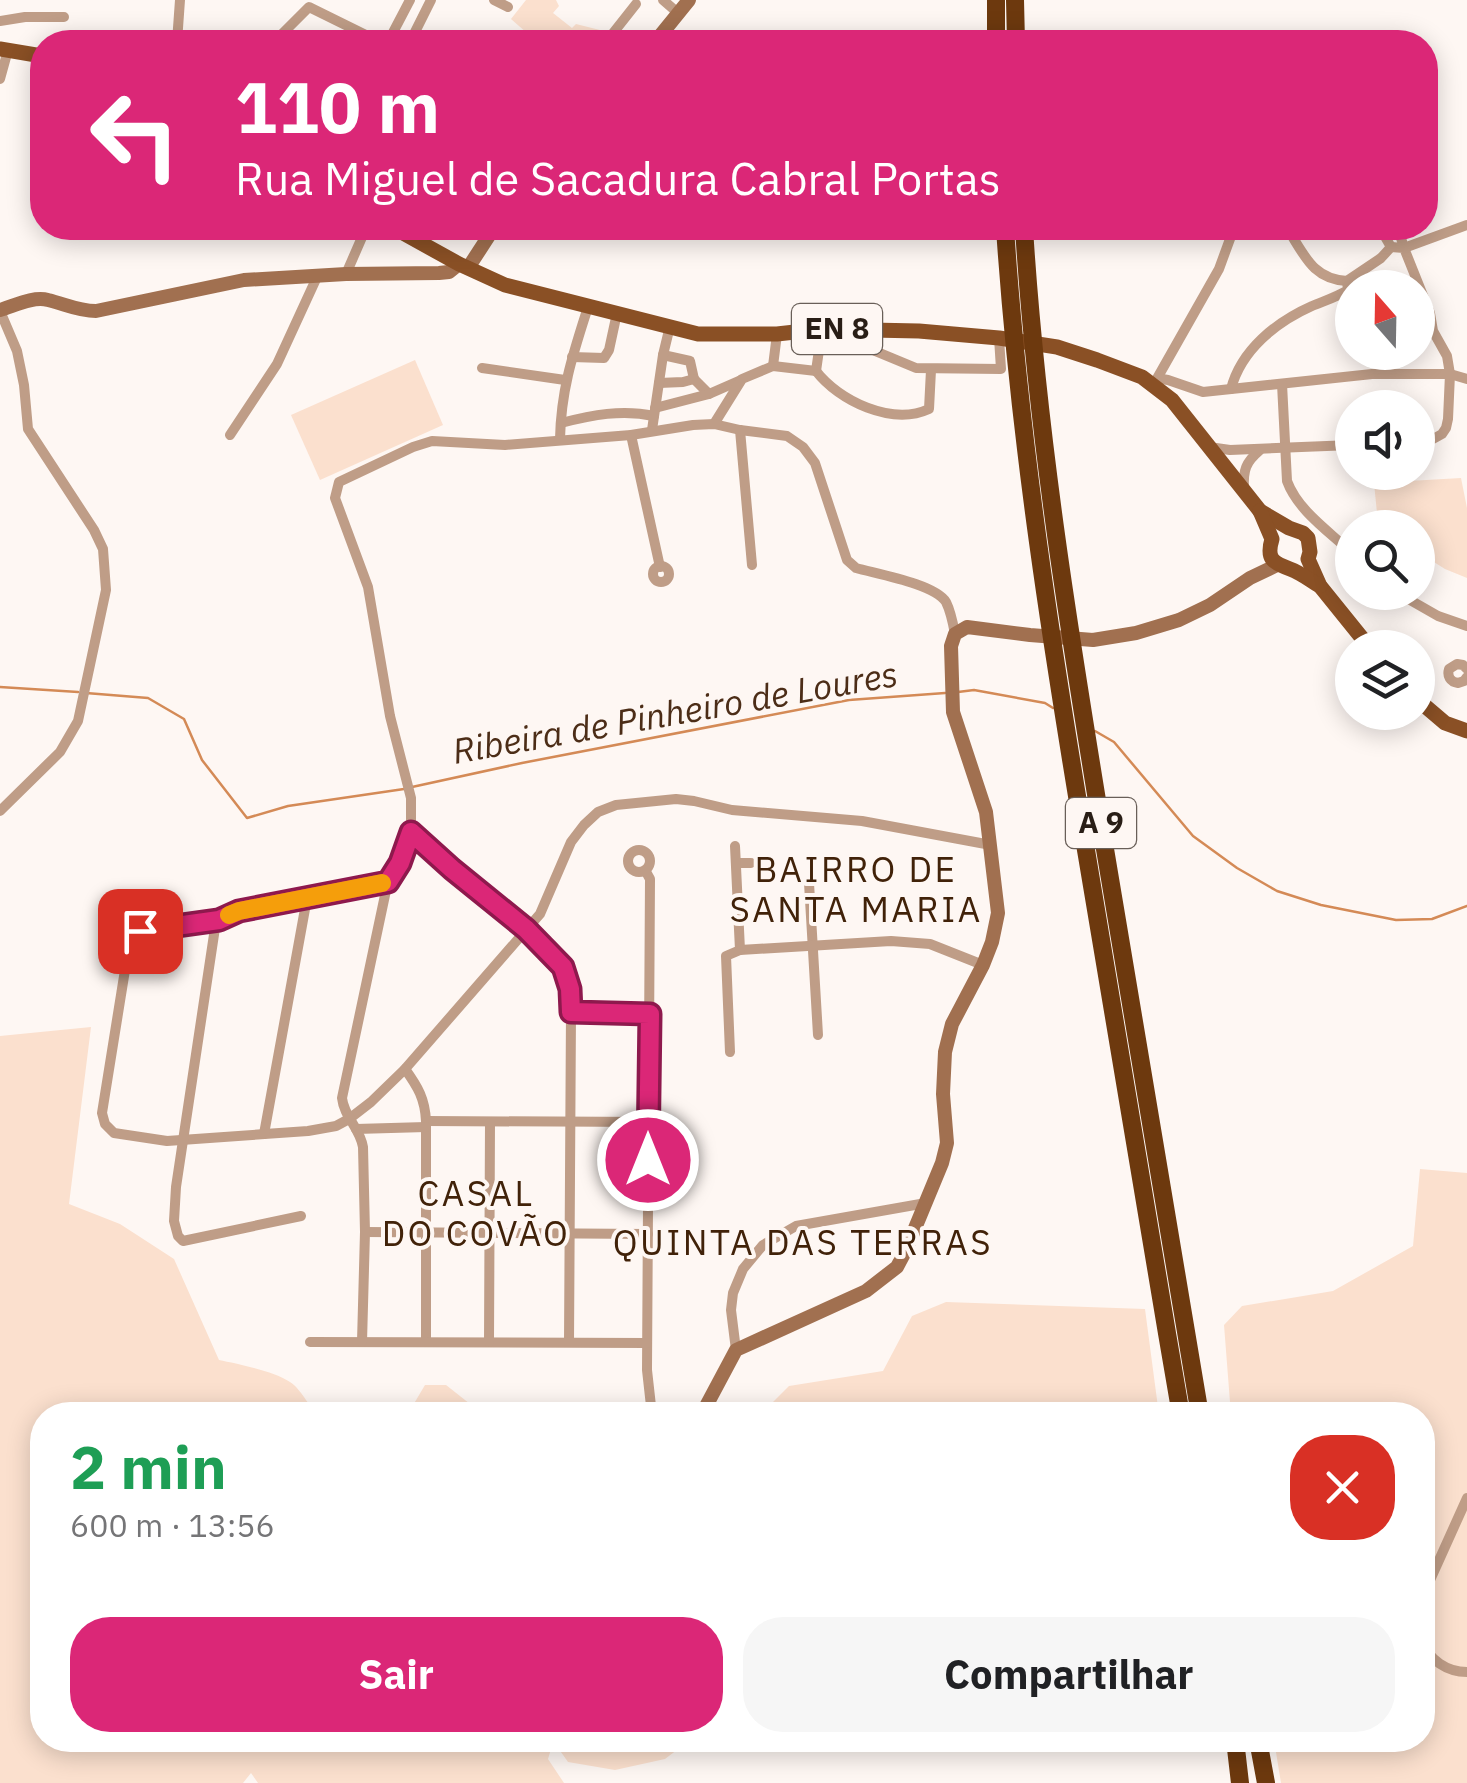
<!DOCTYPE html>
<html lang="pt">
<meta charset="utf-8">
<style>
body{margin:0;font-family:"IBM Plex Sans",sans-serif;background:#f6f6f6;color:#202124;height:100vh;display:flex;flex-direction:column;font-size:38px;white-space:nowrap}
*{box-sizing:border-box;margin:0}
p{font-size:32px;color:#757577}
.icon{flex:none;width:55px;height:55px;fill:none;stroke:currentColor;stroke-width:2;stroke-linecap:round;stroke-linejoin:round}
.map{position:relative;flex:1;overflow:hidden}
.panel{position:absolute;left:30px;top:1402px;width:1405px;height:350px;display:flex;flex-direction:column;background:#fff;border-radius:40px;box-shadow:0 5px 25px #0003}
.panel>*{flex:none}
.top-card{position:absolute;left:30px;top:30px;width:1408px;height:210px;border-radius:40px;box-shadow:0 5px 25px #0003;background:#db2777;color:#fff;overflow:hidden}
.needle{width:65px;rotate:340deg}
.tools{position:absolute;left:1335px;top:270px;display:grid;gap:20px}
.tools a{display:grid;place-items:center;width:100px;height:100px;border-radius:50%;background:#fff;box-shadow:0 5px 25px #0003;font-size:50px}
.pin{position:absolute;display:grid;place-items:center;width:85px;height:85px;color:#fff;margin:-42px;border-radius:20px;box-shadow:0 5px 15px #0006}
.me{position:absolute;width:110px;margin:-55px;rotate:0deg;stroke-linejoin:round;filter:drop-shadow(0 0 8px #0008)}
.turn{display:flex;align-items:center;gap:35px;height:210px;padding:0 40px;font-size:45px}
.turn .icon{width:130px;height:130px;stroke-width:2.5}
.turn b{display:block;font-size:70px;line-height:85px}
.round{display:grid;place-items:center;flex:none;width:105px;height:105px;border-radius:40px;background:#f6f6f6}
.overview{display:flex;align-items:center;justify-content:space-between;height:170px;padding:0 40px}
h1{font-size:60px;font-weight:800;line-height:75px;color:#1e9e55}
.button{display:flex;gap:20px;margin-top:auto;padding:20px 40px}
.button a{flex:1;height:115px;border-radius:40px;background:#db2777;color:#fff;font-size:40px;font-weight:800;line-height:115px;text-align:center}
.button a+a{background:#f6f6f6;color:#202124}
.map>svg:first-child{display:block}
.green{fill:#fbe0ce}
.lines{fill:none;stroke-linecap:round;stroke-linejoin:round}
.stream{stroke:#d48a56;stroke-width:2.5}
.street{stroke:#bf9d87;stroke-width:10}
.secondary{stroke:#a17050;stroke-width:14}
.primary{stroke:#8a5025;stroke-width:15}
.highway{stroke:#6d390e;stroke-width:18}
.highway-bridge{stroke:#6d390e;stroke-width:18}
.route-casing{stroke:#8e194d;stroke-width:25}
.route{stroke:#db2777;stroke-width:18}
.slow{stroke:#f59e0b;stroke-width:18}
.labels{text-anchor:middle;stroke-width:8;stroke-linejoin:round;paint-order:stroke}
.shield{fill:#fef7f3;stroke:#695f58;stroke-width:2.5}
.shield-label{font-size:30px;font-weight:bold;fill:#291e16}
.water-label{font-size:35px;font-style:italic;fill:#4c2d17;stroke:#fef7f3}
.neighbourhood-label{font-size:35px;letter-spacing:2.5px;fill:#412209;stroke:#fef7f3}
</style>
<div class="map">
<svg width="1467" height="1783" viewBox="0 0 1467 1783">
<rect width="100%" height="100%" fill="#fef7f3"/>
<g class="green">
<path d="M 526,0 L 556,0 L 559,6 L 553,13 L 572,28 L 576,24 L 600,30 L 604,33 L 597,42 L 520,42 L 527,33 L 511,19 Z"/>
<path d="M 415,360 L 443,425 L 320,480 L 291,415 Z"/>
<path d="M 1461,478 L 1467,508 L 1467,578 L 1445,569 L 1418,552 L 1418,528 L 1391,527 L 1377,513 L 1374,483 Z"/>
<path d="M 91,1027 L 69,1204 L 120,1224 L 174,1259 L 219,1360 C 238,1364 274,1371 290,1382 C 304,1391 308,1411 325,1415 L 42,1415 L 42,1740 L 690,1740 L 665,1759 L 615,1770 L 568,1762 L 556,1745 L 551,1749 L 548,1759 L 564,1783 L 258,1783 L 251,1773 L 243,1783 L 0,1783 L 0,1036 Z"/>
<path d="M 1420,1169 L 1467,1173 L 1467,1783 L 1281,1783 L 1274,1740 L 1422,1740 L 1422,1415 L 1231,1415 L 1224,1325 L 1242,1306 L 1333,1291 L 1413,1246 Z"/>
<path d="M 946,1302 L 1145,1309 L 1159,1415 L 760,1415 L 789,1386 L 883,1371 L 912,1316 Z"/>
<path d="M 425,1385 L 446,1385 L 484,1415 L 404,1415 L 409,1412 Z"/>
</g>
<g class="lines">
<g class="stream">
<path d="M 0,687 L 78,692"/>
<path d="M 958,692 L 974,690 L 1045,703 L 1053,708"/>
<path d="M 86,693 L 148,698 L 184,719 L 202,760 L 247,818 L 288,806 L 404,789"/>
<path d="M 1095,731 L 1114,742 L 1193,836 L 1237,868 L 1277,891 L 1321,905 L 1396,920 L 1432,919 L 1467,906"/>
<path d="M 412,787 L 522,763 L 849,700 L 945,693"/>
</g>
<g class="street">
<path d="M 494,0 L 508,7"/>
<path d="M 663,0 L 678,13"/>
<path d="M 0,21 L 25,17 L 64,17"/>
<path d="M 177,42 L 180,0"/>
<path d="M 274,42 L 309,7 L 380,42"/>
<path d="M 388,42 L 410,0"/>
<path d="M 410,42 L 431,0"/>
<path d="M 606,42 L 636,4"/>
<path d="M 0,79 L 8,50"/>
<path d="M 1287,228 C 1304,254 1312,279 1347,281"/>
<path d="M 1398,228 L 1404,248 L 1467,225"/>
<path d="M 1391,247 L 1404,248 L 1430,313 L 1433,331 L 1447,356 L 1450,374 L 1448,419 L 1446,428 L 1442,434 L 1433,439 L 1418,442"/>
<path d="M 346,274 L 366,228"/>
<path d="M 0,311 L 17,351 L 24,385 L 28,429 L 94,530 L 103,549 L 106,590 L 78,721 L 60,752 L 0,811"/>
<path d="M 876,331 L 875,351 L 916,368 L 1001,369 L 999,338"/>
<path d="M 663,355 L 690,361 L 694,379"/>
<path d="M 572,357 L 604,358 L 609,350 L 617,313"/>
<path d="M 773,366 L 777,334"/>
<path d="M 482,368 L 565,380"/>
<path d="M 816,371 C 839,401 892,426 929,409 L 931,370"/>
<path d="M 816,371 L 822,329"/>
<path d="M 1155,382 L 1219,269 L 1234,228"/>
<path d="M 659,383 L 683,382 L 694,379 L 709,394"/>
<path d="M 1153,384 L 1162,379 L 1168,380 L 1203,392 L 1372,374 L 1450,374 L 1467,379"/>
<path d="M 1282,384 L 1287,481 C 1298,511 1330,532 1352,553"/>
<path d="M 1231,389 C 1241,350 1276,322 1312,306 C 1324,301 1337,297 1348,290 L 1347,281 L 1381,258 L 1391,247 L 1380,228"/>
<path d="M 655,408 L 709,394 L 741,380"/>
<path d="M 561,423 C 592,415 622,409 654,416"/>
<path d="M 714,424 L 742,379 L 773,366 L 816,371"/>
<path d="M 652,430 L 663,355 L 670,326"/>
<path d="M 740,430 L 752,565"/>
<path d="M 230,435 L 277,364 L 317,277"/>
<path d="M 631,435 L 660,567"/>
<path d="M 560,439 C 561,389 573,354 588,307"/>
<path d="M 1209,447 L 1230,450 L 1352,445"/>
<path d="M 1244,488 C 1243,470 1246,462 1259,451"/>
<circle cx="661" cy="574" r="8"/>
<path d="M 1396,592 L 1438,616 L 1467,626"/>
<path d="M 1467,669 L 1463,665 L 1457,664 L 1449,669 C 1447,676 1450,682 1458,683 L 1464,681 L 1467,677"/>
<path d="M 411,832 L 452,869 L 526,929 L 563,967 L 570,989 L 571,1012 L 569,1342"/>
<circle cx="639" cy="861" r="11"/>
<path d="M 736,863 L 751,863"/>
<path d="M 645,870 L 650,879 L 647,1370 L 652,1415"/>
<path d="M 809,883 L 818,1035"/>
<path d="M 219,920 L 141,931 L 130,939 L 102,1113 L 105,1124 L 114,1133 L 167,1141 L 308,1131 L 336,1126 L 349,1119 L 371,1102 L 405,1069 L 540,914 L 571,842 L 584,825 L 598,812 L 616,805 L 676,799 L 694,801 L 732,810 L 862,821 L 991,845"/>
<path d="M 740,950 L 891,941 L 930,944 L 983,965"/>
<path d="M 571,1012 L 649,1014"/>
<path d="M 730,1052 L 726,956 L 740,950 L 735,846"/>
<path d="M 405,1069 C 418,1087 425,1099 426,1121 L 426,1342"/>
<path d="M 426,1121 L 649,1122"/>
<path d="M 356,1129 L 426,1127"/>
<path d="M 264,1134 L 307,898"/>
<path d="M 301,1216 L 183,1241 L 178,1236 L 174,1221 L 176,1187 L 215,928 L 219,920 L 239,911 L 388,881"/>
<path d="M 365,1232 L 648,1234"/>
<path d="M 310,1342 L 647,1343"/>
<path d="M 362,1342 L 365,1232 L 363,1147 C 360,1128 344,1117 342,1098 L 388,881 L 400,863 L 411,832 L 411,798 L 390,716 L 368,587 L 335,498 L 339,482 L 413,447 L 432,441 L 505,445 L 631,435 L 693,425 L 714,424 L 740,430 L 787,436 L 803,447 L 815,463 L 847,560 L 856,568 C 877,574 935,584 946,602 C 951,612 953,623 955,634"/>
<path d="M 489,1342 L 490,1123"/>
<path d="M 736,1350 L 731,1310 L 733,1293 L 743,1269 L 763,1245 L 796,1226 L 926,1203"/>
<path d="M 1422,1598 L 1467,1498"/>
<path d="M 1422,1641 C 1429,1660 1447,1672 1467,1672"/>
</g>
<g class="secondary">
<path d="M 655,42 L 689,0"/>
<path d="M 468,268 L 494,228"/>
<path d="M 0,310 C 14,306 33,296 48,300 C 65,304 78,311 96,311 L 244,280 L 346,274 L 439,273 L 449,272 L 459,264"/>
<path d="M 699,1415 L 704,1410 L 736,1350 L 866,1291 L 897,1267 L 906,1250 L 942,1163 L 947,1143 L 943,1094 L 945,1052 L 952,1024 L 983,965 L 992,942 L 998,913 L 986,812 L 953,712 L 951,646 L 955,634 L 967,627 L 1030,635 L 1093,640 L 1136,633 L 1179,620 L 1210,605 L 1250,578 L 1277,565"/>
</g>
<g class="primary">
<path d="M 0,49 L 42,56"/>
<path d="M 394,228 L 459,264 L 505,285 L 698,334 L 777,334 L 822,329 L 919,331 L 999,338 L 1057,347 L 1097,360 L 1142,377 L 1172,400 L 1260,511 L 1289,528 L 1303,533 L 1308,538 L 1310,552 L 1308,559 L 1320,586 L 1370,648"/>
<path d="M 1260,511 L 1272,539 C 1266,559 1273,563 1290,569 C 1301,573 1311,581 1320,586"/>
<path d="M 1418,700 L 1445,723 L 1467,731"/>
</g>
<g class="highway">
<path d="M 996,0 L 996,42"/>
<path d="M 1015,0 L 1016,42"/>
<path d="M 1235,1740 L 1240,1783"/>
<path d="M 1258,1740 L 1266,1783"/>
</g>
<g class="highway-bridge">
<path d="M 1005,228 C 1019,439 1052,648 1087,856 C 1118,1043 1149,1229 1181,1415"/>
<path d="M 1024,228 C 1037,436 1071,643 1105,849 C 1137,1038 1168,1226 1200,1415"/>
</g>
</g>
<g class="lines">
<defs>
<path id="route" d="M 140,931 L 219,920 L 239,911 L 388,882 L 400,863 L 411,832 L 452,869 L 526,929 L 563,967 L 570,989 L 571,1012 L 650,1014 L 648,1160"/>
</defs>
<use href="#route" class="route-casing"/>
<use href="#route" class="route"/>
<path class="slow" d="M 229,915 L 239,911 L 382,883"/>
</g>
<g class="labels">
<g class="shield">
<rect x="792" y="304" width="90" height="50" rx="8"/>
<rect x="1066" y="798" width="70" height="50" rx="8"/>
</g>
<g class="shield-label">
<text x="837" y="339">EN 8</text>
<text x="1101" y="833">A 9</text>
</g>
<g class="water-label">
<text transform="translate(675 713) rotate(-10)" y="12">Ribeira de Pinheiro de Loures</text>
</g>
<g class="neighbourhood-label">
<text x="856" y="882">BAIRRO DE<tspan x="856" dy="40">SANTA MARIA</tspan></text>
<text x="476" y="1206">CASAL<tspan x="476" dy="40">DO COVÃO</tspan></text>
<text x="803" y="1255">QUINTA DAS TERRAS</text>
</g>
</g>
</svg>
<div class="tools">
<a><svg class="needle" viewBox="-14 -14 28 28"><path d="M0-13l5 13h-10z" fill="#e53935"/><path d="M0 13l5-13h-10z" fill="#757577"/></svg></a>
<a><svg class="icon" aria-label="sound" viewBox="0 0 24 24"><path d="M4 9h4l5-4v14l-5-4H4zM17 9q2 3 0 6"/></svg></a>
<a><svg class="icon" aria-label="search" viewBox="0 0 24 24"><circle cx="10" cy="10" r="6"/><path d="M15 15l6 6"/></svg></a>
<a><svg class="icon" aria-label="layers" viewBox="0 0 24 24"><path d="M12 4l9 5-9 5-9-5zM3 14l9 5 9-5"/></svg></a>
</div>
<div class="pin" style="left:140px;top:931px;background:#d93025"><svg class="icon" aria-label="arrive" viewBox="0 0 24 24"><path d="M6 21V4h12l-3 4 3 4H6"/></svg></div>
<svg class="me" style="left:648px;top:1160px" viewBox="-20 -20 40 40"><circle r="17" fill="#db2777" stroke="#fff" stroke-width="3"/><path d="M0-11L8 9 0 5-8 9z" fill="#fff"/></svg>
<div class="top-card">
<div class="turn"><svg class="icon" aria-label="left" viewBox="0 0 24 24"><path d="M17 20v-9H6M10 6l-5 5 5 5"/></svg><div><b>110 m</b>Rua Miguel de Sacadura Cabral Portas</div></div>
</div>
<section class="panel">
<div class="overview"><div><h1>2 min</h1><p>600 m · 13:56</p></div><a class="round" style="background:#d93025;color:#fff"><svg class="icon" aria-label="close" viewBox="0 0 24 24"><path d="M6 6l12 12M18 6L6 18"/></svg></a></div>
<div class="button"><a>Sair</a><a>Compartilhar</a></div>
</section>
</div>
